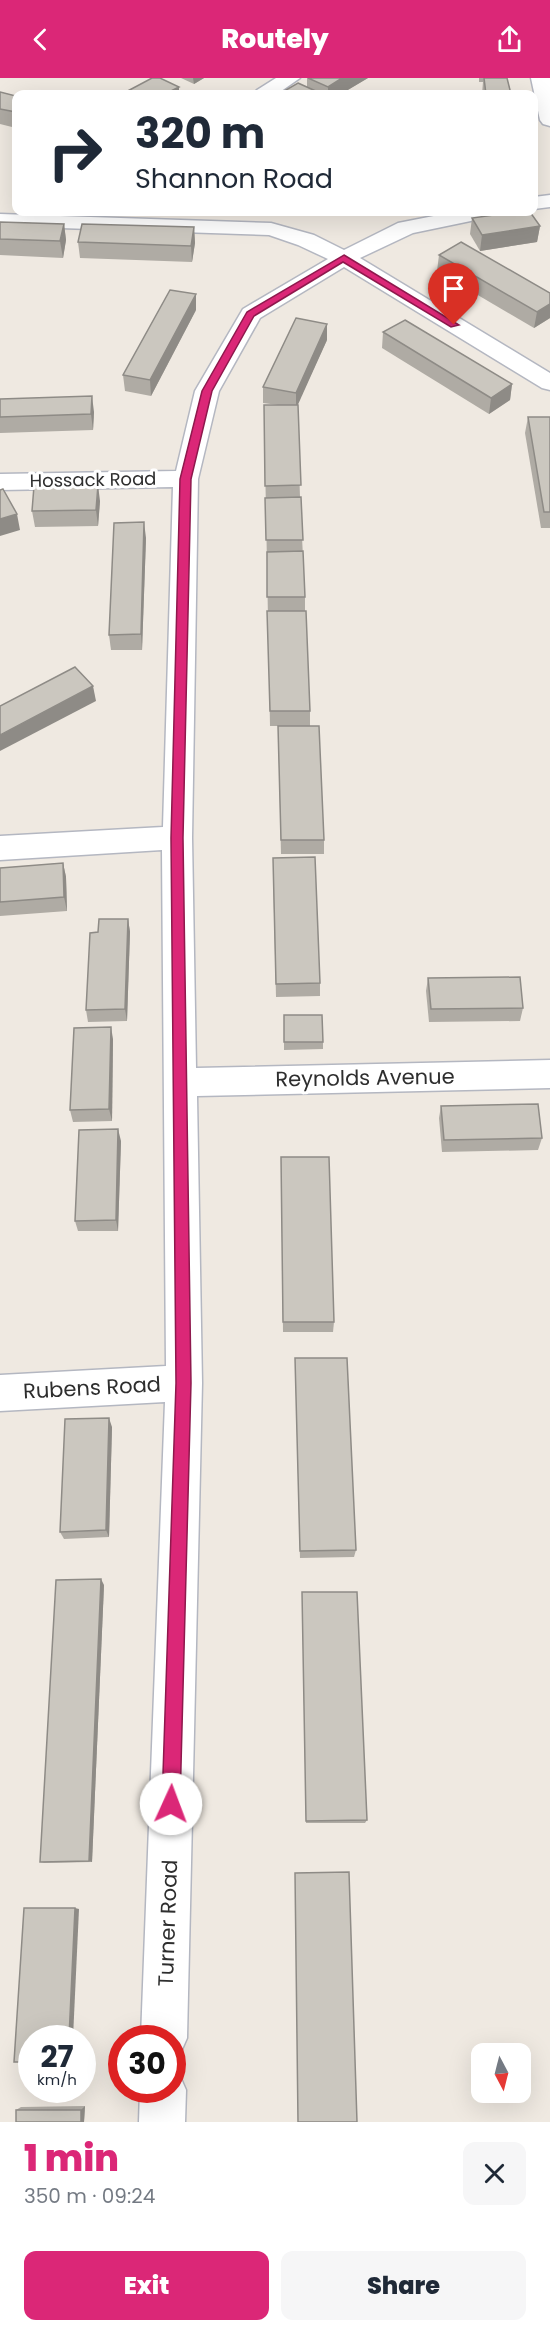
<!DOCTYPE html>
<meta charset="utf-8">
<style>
body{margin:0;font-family:Poppins,sans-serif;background:#f6f6f7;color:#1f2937;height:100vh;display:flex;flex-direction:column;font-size:22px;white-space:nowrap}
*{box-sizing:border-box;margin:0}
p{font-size:20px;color:#747a83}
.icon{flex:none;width:33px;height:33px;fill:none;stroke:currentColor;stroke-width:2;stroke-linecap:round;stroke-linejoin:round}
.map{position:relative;height:2044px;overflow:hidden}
.sheet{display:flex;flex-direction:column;background:#fff;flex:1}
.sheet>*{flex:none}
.hud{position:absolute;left:12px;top:12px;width:526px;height:126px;border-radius:12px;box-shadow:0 6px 24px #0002;background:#fff;color:#1f2937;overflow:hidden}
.needle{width:39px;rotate:173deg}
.fabs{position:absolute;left:471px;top:1965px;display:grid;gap:12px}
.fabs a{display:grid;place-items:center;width:60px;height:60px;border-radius:12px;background:#fff;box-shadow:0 6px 24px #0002;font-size:30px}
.speed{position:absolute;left:18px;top:1947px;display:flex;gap:12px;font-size:30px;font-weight:700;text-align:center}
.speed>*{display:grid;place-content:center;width:78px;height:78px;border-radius:50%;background:#fff;box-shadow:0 6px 24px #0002;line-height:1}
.speed small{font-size:15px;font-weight:400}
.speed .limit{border:9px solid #d22;background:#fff;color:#111}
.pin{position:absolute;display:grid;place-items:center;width:51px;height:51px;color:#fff;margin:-62px -26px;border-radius:50% 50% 50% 0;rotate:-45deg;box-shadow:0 0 6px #0007}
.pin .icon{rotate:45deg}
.me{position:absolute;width:66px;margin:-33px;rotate:2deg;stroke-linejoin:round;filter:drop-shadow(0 0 4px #0008)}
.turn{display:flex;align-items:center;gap:21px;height:126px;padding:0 24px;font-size:27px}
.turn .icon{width:78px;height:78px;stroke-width:2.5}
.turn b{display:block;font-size:42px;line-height:51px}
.round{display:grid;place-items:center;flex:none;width:63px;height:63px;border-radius:12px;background:#f6f6f7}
.summary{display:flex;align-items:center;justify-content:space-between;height:102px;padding:0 24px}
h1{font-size:36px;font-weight:800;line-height:45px;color:#db2777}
.button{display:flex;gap:12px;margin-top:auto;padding:12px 24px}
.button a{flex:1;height:69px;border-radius:12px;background:#db2777;color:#fff;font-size:24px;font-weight:800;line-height:69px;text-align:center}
.button a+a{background:#f6f6f7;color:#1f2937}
header{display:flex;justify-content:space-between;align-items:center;height:78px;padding:0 24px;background:#db2777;color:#fff;font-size:27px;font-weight:800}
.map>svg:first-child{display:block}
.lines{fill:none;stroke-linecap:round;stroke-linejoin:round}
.street-casing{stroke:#b4b7c1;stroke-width:3}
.street{fill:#fff;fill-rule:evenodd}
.wall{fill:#afaba4}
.shaded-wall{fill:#8e8b86}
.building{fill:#cbc7bf;stroke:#8e8b86;stroke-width:1.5}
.route{fill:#db2777;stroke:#8e194d;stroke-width:1.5}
.labels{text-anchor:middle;stroke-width:6;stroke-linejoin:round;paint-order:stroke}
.far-street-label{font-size:18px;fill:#2e2e2e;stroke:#fff}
.street-label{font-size:21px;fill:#2e2e2e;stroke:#fff}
</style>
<header><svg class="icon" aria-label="back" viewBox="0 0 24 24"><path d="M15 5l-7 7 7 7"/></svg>Routely<svg class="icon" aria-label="share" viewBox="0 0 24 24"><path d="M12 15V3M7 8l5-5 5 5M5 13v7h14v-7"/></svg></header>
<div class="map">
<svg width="550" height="2044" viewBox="0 0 550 2044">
<rect width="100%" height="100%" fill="#efe9e1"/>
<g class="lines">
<defs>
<g id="street">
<path d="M 276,0 L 300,0 L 277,16 L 254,16 L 257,12 Z"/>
<path d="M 531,0 L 550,0 L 550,48 L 543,46 L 540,42 Z"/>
<path d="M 550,117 L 550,129 L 534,131 L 534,119 Z"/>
<path d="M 454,134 L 493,134 L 490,139 L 413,155 L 360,180 L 550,295 L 550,312 L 542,310 L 344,189 L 260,240 L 219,313 L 198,401 L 192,760 L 196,990 L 550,982 L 550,1010 L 197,1018 L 202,1305 L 187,1960 L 180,1976 L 172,1979 L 172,1960 L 141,1960 L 165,1324 L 0,1333 L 0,1297 L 166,1288 L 162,772 L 0,782 L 0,758 L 163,749 L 173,409 L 0,412 L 0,396 L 176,393 L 195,313 L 243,231 L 328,181 L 298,167 L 269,157 L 0,148 L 0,136 L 271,145 L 314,157 L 344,172 L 398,145 Z"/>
<path d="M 172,1993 L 179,1996 L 186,2012 L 185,2044 L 139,2044 L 140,2012 L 172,2012 Z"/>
</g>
</defs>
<use href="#street" class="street-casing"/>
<use href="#street" class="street"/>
</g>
<g class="wall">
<path d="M 181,0 L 204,0 L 194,6 Z"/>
<path d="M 307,0 L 368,0 L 341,16 L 279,16 L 307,9 Z"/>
<path d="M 479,0 L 507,0 L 511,16 L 482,16 L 483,4 L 479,4 Z"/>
<path d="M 0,14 L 16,18 L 16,50 L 0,46 Z"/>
<path d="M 472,140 L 540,148 L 537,164 L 480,173 L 470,156 Z"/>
<path d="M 0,144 L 64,146 L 66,162 L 63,180 L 0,177 Z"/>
<path d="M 194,149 L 195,165 L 192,184 L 80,180 L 78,164 Z"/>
<path d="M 439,177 L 550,215 L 550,240 L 534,250 L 437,193 Z"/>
<path d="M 196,232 L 151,318 L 125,313 L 123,297 Z"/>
<path d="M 383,254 L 512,306 L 510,322 L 489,336 L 382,270 Z"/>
<path d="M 327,262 L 297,327 L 300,419 L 305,519 L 305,533 L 310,633 L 310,648 L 270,648 L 264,327 L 278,327 L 263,325 L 263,309 Z"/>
<path d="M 0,321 L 94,334 L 93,352 L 0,355 Z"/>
<path d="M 528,339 L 550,339 L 550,450 L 541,450 L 525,355 Z"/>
<path d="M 100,423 L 98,448 L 35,449 L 32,433 Z"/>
<path d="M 146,460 L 142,572 L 111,572 L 109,557 Z"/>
<path d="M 278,648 L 324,762 L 324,776 L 281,776 Z"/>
<path d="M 63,785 L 66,799 L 67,833 L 0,838 L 0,790 Z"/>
<path d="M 273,794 L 320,905 L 320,918 L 276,919 Z"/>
<path d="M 128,841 L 130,854 L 127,943 L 88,944 L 86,932 L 98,854 Z"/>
<path d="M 428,900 L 523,930 L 520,943 L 429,944 L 426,913 Z"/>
<path d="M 284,937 L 323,964 L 323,971 L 284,972 Z"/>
<path d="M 113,961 L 112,1043 L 73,1044 L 70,1032 Z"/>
<path d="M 441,1028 L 542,1060 L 538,1072 L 442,1074 L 439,1040 Z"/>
<path d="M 121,1063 L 118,1153 L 78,1153 L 75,1143 Z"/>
<path d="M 281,1079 L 334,1244 L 333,1254 L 283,1254 Z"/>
<path d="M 295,1280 L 356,1472 L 354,1479 L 300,1480 Z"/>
<path d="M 112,1349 L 109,1459 L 64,1461 L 60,1454 Z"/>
<path d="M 104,1507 L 92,1784 L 44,1785 L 40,1784 Z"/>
<path d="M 302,1514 L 367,1742 L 365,1745 L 306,1745 Z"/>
<path d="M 85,2028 L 84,2044 L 16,2044 L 16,2032 L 21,2029 Z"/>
</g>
<g class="shaded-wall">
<path d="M 193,0 L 204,0 L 194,6 Z"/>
<path d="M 342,0 L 368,0 L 341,16 L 328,16 L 328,9 Z"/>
<path d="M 179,9 L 179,16 L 165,16 Z"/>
<path d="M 64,146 L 66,162 L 63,180 L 60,163 Z"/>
<path d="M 540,148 L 537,164 L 480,173 L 482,157 Z"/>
<path d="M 194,149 L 195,165 L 192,184 L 191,168 Z"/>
<path d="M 196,216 L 196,232 L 151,318 L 150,302 Z"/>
<path d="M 550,226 L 550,240 L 534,250 L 537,234 Z"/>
<path d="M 327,246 L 327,262 L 296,331 L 296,315 Z"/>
<path d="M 512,306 L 510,322 L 489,336 L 491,320 Z"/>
<path d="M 92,318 L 94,334 L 93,352 L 91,336 Z"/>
<path d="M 98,407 L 100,423 L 98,448 L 96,432 Z"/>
<path d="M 17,436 L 20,452 L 0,458 L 0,441 Z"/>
<path d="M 144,444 L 146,460 L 142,572 L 141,556 Z"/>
<path d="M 93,608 L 96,623 L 0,673 L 0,657 Z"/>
<path d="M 63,785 L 66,799 L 67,833 L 64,819 Z"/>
<path d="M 128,841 L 130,854 L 127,943 L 125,931 Z"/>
<path d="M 111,949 L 113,961 L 112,1043 L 109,1031 Z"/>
<path d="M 118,1051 L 121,1063 L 118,1153 L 116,1142 Z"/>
<path d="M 109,1340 L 112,1349 L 109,1459 L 106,1452 Z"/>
<path d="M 101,1501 L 104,1507 L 92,1784 L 89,1783 Z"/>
<path d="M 75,1830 L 79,1831 L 73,1960 L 69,1960 Z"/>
<path d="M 85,2028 L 84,2044 L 81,2044 L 81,2032 Z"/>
</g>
<g class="building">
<path d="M 152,0 L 160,0 L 179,9 L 165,16 L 122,16 Z"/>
<path d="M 308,0 L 342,0 L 328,9 Z"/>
<path d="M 484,0 L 507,0 L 511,16 L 486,16 Z"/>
<path d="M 298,5 L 320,15 L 317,16 L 279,16 Z"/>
<path d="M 0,14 L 16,18 L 16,34 L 0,31 Z"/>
<path d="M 515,134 L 530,134 L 540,148 L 482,157 L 472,140 Z"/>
<path d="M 0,144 L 64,146 L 60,163 L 0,161 Z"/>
<path d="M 82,146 L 194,149 L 191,168 L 78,164 Z"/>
<path d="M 461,164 L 550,215 L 550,226 L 537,234 L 439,177 Z"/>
<path d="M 170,212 L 196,216 L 150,302 L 123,297 Z"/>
<path d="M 296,240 L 327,246 L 296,315 L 263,309 Z"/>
<path d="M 405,242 L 512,306 L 491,320 L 383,254 Z"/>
<path d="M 92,318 L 91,336 L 0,339 L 0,321 Z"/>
<path d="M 264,327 L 298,327 L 301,407 L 265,408 Z"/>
<path d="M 528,339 L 550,339 L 550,434 L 544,434 Z"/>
<path d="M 98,407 L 96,432 L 32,433 L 34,408 Z"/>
<path d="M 3,411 L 17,436 L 0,441 L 0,412 Z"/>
<path d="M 301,419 L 303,462 L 266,462 L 265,420 Z"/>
<path d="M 144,444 L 141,556 L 109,557 L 114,445 Z"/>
<path d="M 303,473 L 305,519 L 267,519 L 267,474 Z"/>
<path d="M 267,533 L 306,533 L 310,633 L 270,633 Z"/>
<path d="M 75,589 L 93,608 L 0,657 L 0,628 Z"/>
<path d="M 278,648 L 319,648 L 324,762 L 281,762 Z"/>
<path d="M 315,779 L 320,905 L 276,906 L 273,780 Z"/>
<path d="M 63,785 L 64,819 L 0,824 L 0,790 Z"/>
<path d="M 99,841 L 128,841 L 125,931 L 86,932 L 90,855 L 98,854 Z"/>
<path d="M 520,899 L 523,930 L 431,931 L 428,900 Z"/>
<path d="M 284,937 L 322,937 L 323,964 L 284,964 Z"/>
<path d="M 111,949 L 109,1031 L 70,1032 L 74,950 Z"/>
<path d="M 538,1026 L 542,1060 L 444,1062 L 441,1028 Z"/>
<path d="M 118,1051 L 116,1142 L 75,1143 L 79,1052 Z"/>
<path d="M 281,1079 L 329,1079 L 334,1244 L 283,1244 Z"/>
<path d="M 295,1280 L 347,1280 L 356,1472 L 300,1473 Z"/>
<path d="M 109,1340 L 106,1452 L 60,1454 L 65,1341 Z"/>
<path d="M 101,1501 L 89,1783 L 40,1784 L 56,1502 Z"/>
<path d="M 302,1514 L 357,1514 L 367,1742 L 306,1743 Z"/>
<path d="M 349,1794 L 357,2044 L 298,2044 L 295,1795 Z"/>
<path d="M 24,1830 L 75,1830 L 69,1960 L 32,1960 L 32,1984 L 14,1984 Z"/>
<rect x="16" y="2032" width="65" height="12"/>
</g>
<path class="route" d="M 344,177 L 459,247 L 451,249 L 343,184 L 254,238 L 212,313 L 191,401 L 183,760 L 191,1305 L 180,1726 L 177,1733 L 171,1735 L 165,1733 L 162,1726 L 176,1305 L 171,760 L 180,401 L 202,313 L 247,234 Z"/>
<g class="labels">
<g class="far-street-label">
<text transform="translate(93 402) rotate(-1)" y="6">Hossack Road</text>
</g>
<g class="street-label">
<text transform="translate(365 1000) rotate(-1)" y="7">Reynolds Avenue</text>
<text transform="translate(92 1310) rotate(-3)" y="7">Rubens Road</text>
<text transform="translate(168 1845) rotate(-88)" y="7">Turner Road</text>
</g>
</g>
</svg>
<div class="fabs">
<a><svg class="needle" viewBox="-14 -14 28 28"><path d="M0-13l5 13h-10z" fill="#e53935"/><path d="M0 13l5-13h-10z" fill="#747a83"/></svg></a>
</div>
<div class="speed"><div>27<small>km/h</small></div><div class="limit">30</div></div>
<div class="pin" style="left:454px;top:247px;background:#d93025"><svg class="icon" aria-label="arrive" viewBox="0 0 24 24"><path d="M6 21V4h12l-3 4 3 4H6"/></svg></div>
<svg class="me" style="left:171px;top:1726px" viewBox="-20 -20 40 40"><circle r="19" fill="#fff"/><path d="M0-13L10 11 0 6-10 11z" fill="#db2777"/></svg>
<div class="hud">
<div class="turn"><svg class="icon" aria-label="right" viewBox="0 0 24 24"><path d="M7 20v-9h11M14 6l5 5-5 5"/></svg><div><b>320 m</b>Shannon Road</div></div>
</div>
</div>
<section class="sheet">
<div class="summary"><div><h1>1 min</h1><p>350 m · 09:24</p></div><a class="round"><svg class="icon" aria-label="close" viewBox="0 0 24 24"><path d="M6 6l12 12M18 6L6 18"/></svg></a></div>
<div class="button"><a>Exit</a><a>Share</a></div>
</section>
